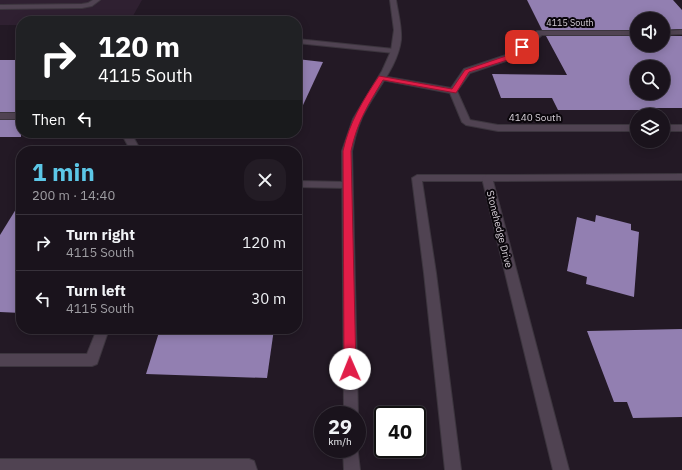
<!DOCTYPE html>
<meta charset="utf-8">
<style>
body{margin:0;font-family:"IBM Plex Sans",sans-serif;background:#231c25;color:#f1f3f6;height:100vh;display:flex;flex-direction:column;font-size:15px;white-space:nowrap}
*{box-sizing:border-box;margin:0}
p{font-size:13px;color:#9f9ea3}
.icon{flex:none;width:22px;height:22px;fill:none;stroke:currentColor;stroke-width:2;stroke-linecap:round;stroke-linejoin:round}
.map{position:relative;flex:1;overflow:hidden}
.sheet{position:absolute;left:16px;top:146px;width:286px;height:188px;display:flex;flex-direction:column;background:#1a131c;border-radius:16px;box-shadow:0 2px 10px #0003,0 0 0 1px #38323b}
.sheet>*{flex:none}
.guide{position:absolute;left:16px;top:16px;width:286px;height:122px;border-radius:16px;box-shadow:0 2px 10px #0003,0 0 0 1px #38323b;background:#202124;color:#fff;overflow:hidden}
.fabs{position:absolute;left:630px;top:12px;display:grid;gap:8px}
.fabs a{display:grid;place-items:center;width:40px;height:40px;border-radius:50%;background:#1a131c;box-shadow:0 2px 10px #0003,0 0 0 1px #38323b;font-size:20px}
.speed{position:absolute;left:314px;top:406px;display:flex;gap:8px;font-size:20px;font-weight:700;text-align:center}
.speed>*{display:grid;place-content:center;width:52px;height:52px;border-radius:50%;background:#1a131c;box-shadow:0 2px 10px #0003,0 0 0 1px #38323b;line-height:1}
.speed small{font-size:10px;font-weight:400}
.speed .limit{border:2px solid #111;border-radius:6px;background:#fff;color:#111}
.pin{position:absolute;display:grid;place-items:center;width:34px;height:34px;color:#fff;margin:-17px;border-radius:8px;box-shadow:0 2px 6px #0006}
.me{position:absolute;width:44px;margin:-22px;rotate:359deg;stroke-linejoin:round;filter:drop-shadow(0 0 3px #0008)}
.turn{display:flex;align-items:center;gap:14px;height:84px;padding:0 16px;font-size:18px}
.turn .icon{width:52px;height:52px;stroke-width:2.5}
.turn b{display:block;font-size:28px;line-height:34px}
.then{display:flex;align-items:center;height:38px;padding:0 16px;background:#0003;gap:8px;font-size:15px}
.round{display:grid;place-items:center;flex:none;width:42px;height:42px;border-radius:16px;background:#231c25}
.headline{display:flex;align-items:center;justify-content:space-between;height:68px;padding:0 16px}
h1{font-size:24px;font-weight:700;line-height:30px;color:#5cc7e7}
ul{padding:0;list-style:none}
li{display:flex;align-items:center;gap:12px;height:56px;padding:0 16px;border-top:1px solid #38323b}
li div{flex:1}
li b{display:block;font-size:15px}
li em{font-style:normal}
.map>svg:first-child{display:block}
.built{fill:#2f2031}
.building{fill:#927fb1;fill-rule:evenodd}
.lines{fill:none;stroke-linecap:round;stroke-linejoin:round}
.service-casing{stroke:#3c353e;stroke-width:2}
.minor-casing{stroke:#3c353e;stroke-width:2}
.tertiary-casing{stroke:#3c353e;stroke-width:2}
.service{fill:#504352;fill-rule:evenodd}
.minor{fill:#504352;fill-rule:evenodd}
.tertiary{fill:#504352;fill-rule:evenodd}
.route{fill:#e11d48;stroke:#92132f}
.labels{text-anchor:middle;stroke-width:4;stroke-linejoin:round;paint-order:stroke}
.far-street-label{font-size:9px;fill:#d6cfd7;stroke:#0a060b}
.street-label{font-size:10px;fill:#d6cfd7;stroke:#0a060b}
</style>
<div class="map">
<svg width="682" height="470" viewBox="0 0 682 470">
<rect width="100%" height="100%" fill="#231925"/>
<path class="built" d="M 0,0 L 142,0 L 130,21 L 21,21 L 21,25 L 0,25 Z"/>
<g class="building">
<path d="M 527,0 L 673,0 L 682,10 L 682,29 L 663,30 L 663,19 L 637,19 L 637,30 L 542,30 Z"/>
<path d="M 546,36 L 637,36 L 637,45 L 663,45 L 663,36 L 682,36 L 682,108 L 654,108 L 655,110 L 558,110 L 552,98 L 501,98 L 492,74 L 567,75 ZM 637,67 L 663,67 L 663,93 L 637,93 Z"/>
<path d="M 297,59 L 323,62 L 297,118 Z"/>
<rect x="0" y="60" width="21" height="52"/>
<rect x="0" y="120" width="21" height="17"/>
<path d="M 21,201 L 21,313 L 0,312 L 0,235 Z"/>
<path d="M 596,215 L 631,224 L 631,230 L 639,232 L 634,297 L 586,284 L 587,277 L 567,271 L 577,217 L 595,222 Z"/>
<path d="M 160,329 L 274,329 L 267,378 L 146,374 Z"/>
<path d="M 682,329 L 682,417 L 633,418 L 627,402 L 614,402 L 587,331 Z"/>
</g>
<g class="lines">
<defs>
<g id="service">
<path d="M 93,0 L 100,0 L 92,6 L 82,8 L 0,9 L 0,5 L 82,4 L 88,3 Z"/>
<path d="M 297,39 L 394,49 L 398,51 L 394,53 L 297,43 Z"/>
<rect x="0" y="113" width="21" height="6"/>
<path d="M 121,133 L 131,133 L 141,151 L 131,151 Z"/>
<path d="M 417,175 L 487,175 L 492,178 L 487,181 L 422,181 L 436,273 L 461,470 L 445,470 L 424,273 L 412,178 Z"/>
<path d="M 297,181 L 347,182 L 352,185 L 347,188 L 297,187 Z"/>
<path d="M 97,329 L 109,329 L 97,364 L 92,366 L 0,366 L 0,354 L 87,354 Z"/>
<path d="M 0,459 L 249,459 L 254,461 L 257,470 L 0,470 Z"/>
</g>
<g id="minor">
<path d="M 682,30 L 682,34 L 663,35 L 663,31 Z"/>
<path d="M 537,31 L 637,31 L 637,35 L 542,35 L 515,58 L 470,73 L 457,91 L 470,120 L 498,125 L 637,125 L 637,131 L 498,131 L 466,125 L 462,122 L 450,93 L 382,80 L 378,78 L 382,76 L 451,88 L 464,69 L 509,54 Z"/>
<rect x="663" y="125" width="19" height="6"/>
<path d="M 682,174 L 682,180 L 493,181 L 569,470 L 553,470 L 482,178 L 487,175 Z"/>
</g>
<g id="tertiary">
<path d="M 390,0 L 396,0 C 398,13 402,27 401,40 C 398,65 379,86 367,108 C 359,121 355,136 352,151 L 358,415 L 357,418 L 357,415 L 344,415 L 342,151 L 353,119 L 382,71 L 391,51 L 394,30 Z"/>
<path d="M 357,445 L 360,470 L 344,470 L 343,449 L 357,449 Z"/>
</g>
</defs>
<use href="#service" class="service-casing"/>
<use href="#minor" class="minor-casing"/>
<use href="#tertiary" class="tertiary-casing"/>
<use href="#service" class="service"/>
<use href="#minor" class="minor"/>
<use href="#tertiary" class="tertiary"/>
</g>
<path class="route" d="M 520,46 L 525,47 L 514,58 L 469,72 L 456,93 L 383,80 C 368,105 357,122 351,151 L 356,369 L 354,372 L 350,374 L 346,372 L 344,369 L 343,151 C 349,123 363,100 379,76 L 452,89 L 465,70 L 509,55 Z"/>
<g class="labels">
<g class="far-street-label">
<text x="570" y="26">4115 South</text>
</g>
<g class="street-label">
<text x="535" y="121">4140 South</text>
<text transform="translate(500 229) rotate(76)" y="4">Stonehedge Drive</text>
</g>
</g>
</svg>
<div class="fabs">
<a><svg class="icon" aria-label="sound" viewBox="0 0 24 24"><path d="M4 9h4l5-4v14l-5-4H4zM17 9q2 3 0 6"/></svg></a>
<a><svg class="icon" aria-label="search" viewBox="0 0 24 24"><circle cx="10" cy="10" r="6"/><path d="M15 15l6 6"/></svg></a>
<a><svg class="icon" aria-label="layers" viewBox="0 0 24 24"><path d="M12 4l9 5-9 5-9-5zM3 14l9 5 9-5"/></svg></a>
</div>
<div class="speed"><div>29<small>km/h</small></div><div class="limit">40</div></div>
<div class="pin" style="left:522px;top:47px;background:#d93025"><svg class="icon" aria-label="arrive" viewBox="0 0 24 24"><path d="M6 21V4h12l-3 4 3 4H6"/></svg></div>
<svg class="me" style="left:350px;top:369px" viewBox="-20 -20 40 40"><circle r="19" fill="#fff"/><path d="M0-13L10 11 0 6-10 11z" fill="#e11d48"/></svg>
<div class="guide">
<div class="turn"><svg class="icon" aria-label="right" viewBox="0 0 24 24"><path d="M7 20v-9h11M14 6l5 5-5 5"/></svg><div><b>120 m</b>4115 South</div></div>
<div class="then">Then<svg class="icon" aria-label="left" viewBox="0 0 24 24"><path d="M17 20v-9H6M10 6l-5 5 5 5"/></svg></div>
</div>
<section class="sheet">
<div class="headline"><div><h1>1 min</h1><p>200 m · 14:40</p></div><a class="round"><svg class="icon" aria-label="close" viewBox="0 0 24 24"><path d="M6 6l12 12M18 6L6 18"/></svg></a></div>
<ul>
<li><svg class="icon" aria-label="right" viewBox="0 0 24 24"><path d="M7 20v-9h11M14 6l5 5-5 5"/></svg><div><b>Turn right</b><p>4115 South</p></div><em>120 m</em></li>
<li><svg class="icon" aria-label="left" viewBox="0 0 24 24"><path d="M17 20v-9H6M10 6l-5 5 5 5"/></svg><div><b>Turn left</b><p>4115 South</p></div><em>30 m</em></li>
</ul>
</section>
</div>
